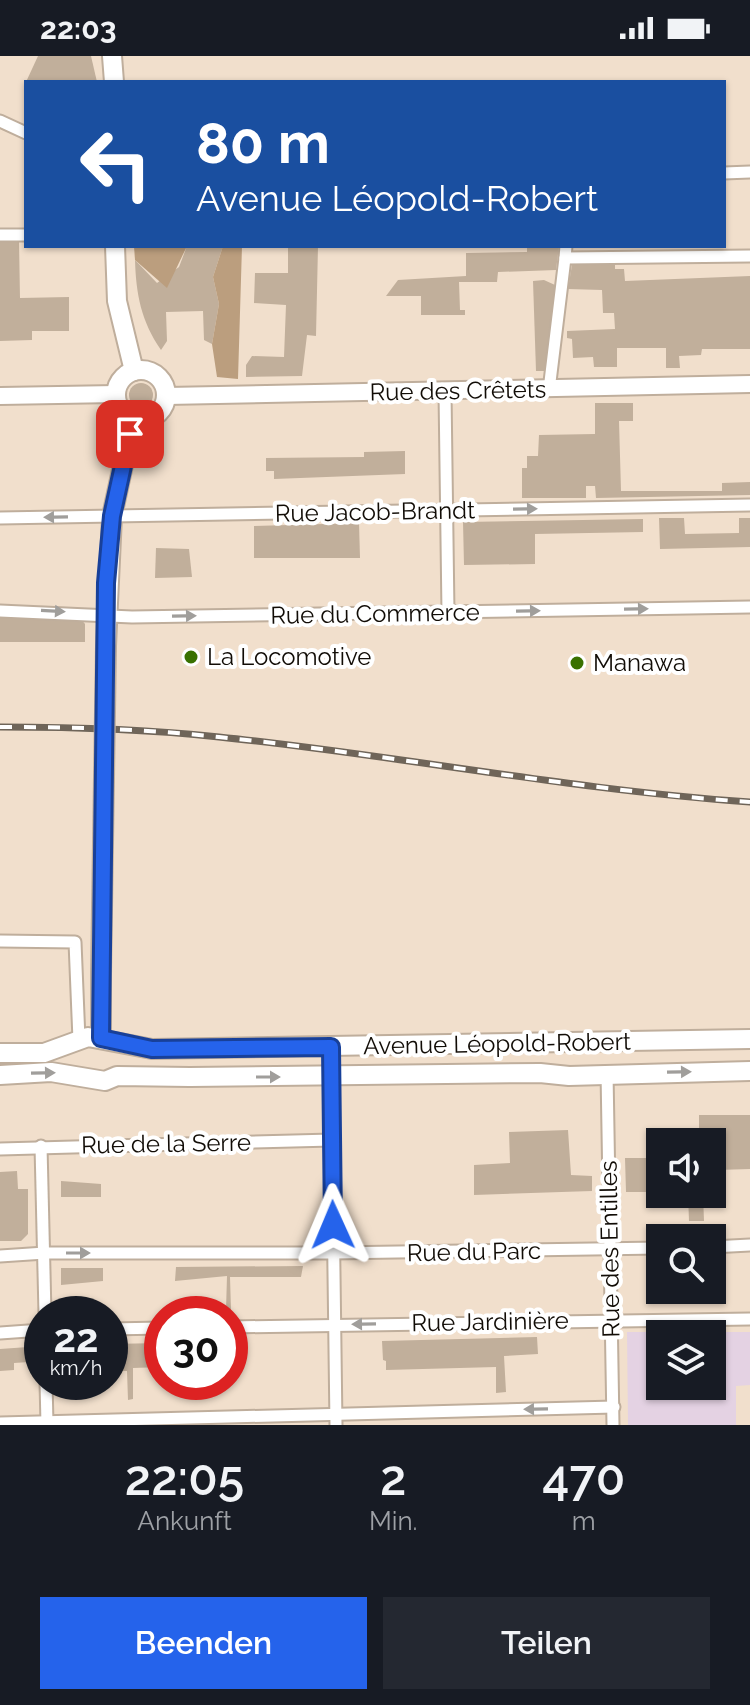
<!DOCTYPE html>
<html lang="de">
<meta charset="utf-8">
<style>
body{margin:0;font-family:Raleway,sans-serif;background:#242831;color:#f1f3f6;height:100vh;display:flex;flex-direction:column;font-size:30px;white-space:nowrap}
*{box-sizing:border-box;margin:0}
p{font-size:26px;color:#9ea1a6}
.icon{flex:none;width:44px;height:44px;fill:none;stroke:currentColor;stroke-width:2;stroke-linecap:round;stroke-linejoin:round}
.map{position:relative;height:1369px;overflow:hidden}
.drawer{display:flex;flex-direction:column;background:#171b24;flex:1}
.drawer>*{flex:none}
.banner{position:absolute;left:24px;top:24px;width:702px;height:168px;border-radius:0px;box-shadow:0 2px 6px #0004;background:#1a4fa0;color:#fff;overflow:hidden}
.buttons{position:absolute;left:646px;top:1072px;display:grid;gap:16px}
.buttons a{display:grid;place-items:center;width:80px;height:80px;border-radius:0px;background:#171b24;box-shadow:0 2px 6px #0004;font-size:40px}
.speed{position:absolute;left:24px;top:1240px;display:flex;gap:16px;font-size:40px;font-weight:700;text-align:center}
.speed>*{display:grid;place-content:center;width:104px;height:104px;border-radius:50%;background:#171b24;box-shadow:0 2px 6px #0004;line-height:1}
.speed small{font-size:20px;font-weight:400}
.speed .limit{border:12px solid #d22;background:#fff;color:#111}
.pin{position:absolute;display:grid;place-items:center;width:68px;height:68px;color:#fff;margin:-34px;border-radius:16px;box-shadow:0 4px 12px #0006}
.me{position:absolute;width:88px;margin:-44px;rotate:359deg;stroke-linejoin:round;filter:drop-shadow(0 0 6px #0008)}
.turn{display:flex;align-items:center;gap:28px;height:168px;padding:0 40px;font-size:36px}
.turn .icon{width:104px;height:104px;stroke-width:2.5}
.turn b{display:block;font-size:56px;line-height:68px}
.eta{display:flex;justify-content:space-evenly;align-items:center;height:136px;text-align:center}
.eta b{font-size:48px;font-weight:600;line-height:56px}
.cta{display:flex;gap:16px;margin-top:auto;padding:16px 40px}
.cta a{flex:1;height:92px;border-radius:0px;background:#2563eb;color:#fff;font-size:32px;font-weight:600;line-height:92px;text-align:center}
.cta a+a{background:#242831;color:#f1f3f6}
.status{display:flex;justify-content:space-between;align-items:center;height:56px;padding:0 40px;background:#171b24;direction:ltr}
.status svg{height:22px;fill:currentColor}
.map>svg:first-child{display:block}
.medical{fill:#e4d2e3;fill-rule:evenodd}
.green{fill:#c1af9b}
.forest{fill:#bb9e7e}
.lines{fill:none;stroke-linecap:round;stroke-linejoin:round}
.street-casing{stroke:#bfae9c;stroke-width:15}
.secondary-casing{stroke:#bfae9c;stroke-width:20}
.primary-casing{stroke:#bfae9c;stroke-width:22}
.street{stroke:#fff;stroke-width:11}
.secondary{stroke:#fff;stroke-width:16}
.primary{stroke:#fff;stroke-width:18}
.rail-casing{stroke:#6f6559;stroke-width:7}
.rail{stroke:#fff;stroke-width:4;stroke-dasharray:12;stroke-linecap:butt}
.primary-bridge-casing{stroke:#bfae9c;stroke-width:22;stroke-linecap:butt}
.primary-bridge{stroke:#fff;stroke-width:18}
.oneway{fill:#a09e9b}
.route-casing{stroke:#184099;stroke-width:20}
.route{stroke:#2563eb;stroke-width:14}
.poi-dot{fill:#397100;stroke:#fff;stroke-width:3}
.labels{text-anchor:middle;stroke-width:8;stroke-linejoin:round;paint-order:stroke}
.street-label{font-size:24px;fill:#110c06;stroke:#fff}
.poi-label{font-size:24px;fill:#110c06;stroke:#fff;text-anchor:start}
</style>
<div class="status"><b>22:03</b><svg viewBox="0 0 49 12"><path d="M0 12V9h3v3zM5 12V6h3v6zM10 12V3h3v9zM15 12V0h3v12zM26 1h20v11H26zM47 4h2v5h-2z"/></svg></div>
<div class="map">
<svg width="750" height="1369" viewBox="0 0 750 1369">
<rect width="100%" height="100%" fill="#f1dfcc"/>
<path class="medical" d="M 627,1276 L 750,1276 L 750,1329 L 736,1330 L 736,1369 L 628,1369 ZM 660,1278 L 712,1278 L 712,1330 L 660,1330 Z"/>
<g class="green">
<path d="M 38,0 L 91,0 L 97,26 L 26,26 Z"/>
<path d="M 19,184 L 20,242 L 69,241 L 69,275 L 32,275 L 32,284 L 0,285 L 0,185 Z"/>
<path d="M 187,190 L 223,190 L 213,221 L 219,248 L 212,288 L 204,284 L 203,255 L 166,256 L 167,285 L 161,294 C 141,265 136,238 135,204 L 157,227 L 179,211 Z"/>
<path d="M 288,190 L 318,190 L 316,280 L 307,279 L 302,320 L 246,321 L 246,309 L 252,300 L 284,301 L 286,249 L 254,247 L 255,217 L 288,217 Z"/>
<path d="M 527,190 L 559,190 L 556,214 L 498,216 L 497,226 L 459,226 L 460,254 L 465,254 L 465,259 L 421,259 L 421,240 L 386,240 L 398,224 L 466,220 L 466,197 L 527,196 Z"/>
<path d="M 572,209 L 615,209 L 615,213 L 624,213 L 625,225 L 750,220 L 750,293 L 702,293 L 701,299 L 679,300 L 680,312 L 666,312 L 666,292 L 617,292 L 617,311 L 594,311 L 593,301 L 573,302 L 572,283 L 567,282 L 567,275 L 615,273 L 614,257 L 603,257 L 602,234 L 568,233 Z"/>
<path d="M 544,224 L 555,229 L 545,315 L 536,315 L 533,225 Z"/>
<circle cx="141" cy="339" r="12"/>
<path d="M 595,347 L 633,347 L 633,365 L 619,365 L 621,435 L 722,435 L 722,427 L 750,426 L 750,439 L 596,442 L 595,430 L 586,430 L 586,442 L 522,442 L 522,412 L 527,412 L 527,400 L 538,400 L 539,379 L 595,378 Z"/>
<path d="M 405,395 L 405,418 L 274,423 L 274,415 L 266,415 L 266,402 L 364,401 L 364,396 Z"/>
<path d="M 659,462 L 684,462 L 685,478 L 739,477 L 739,462 L 750,462 L 750,491 L 660,493 Z"/>
<path d="M 643,463 L 643,476 L 535,478 L 535,508 L 464,509 L 463,466 Z"/>
<path d="M 359,467 L 360,502 L 254,502 L 254,470 Z"/>
<path d="M 156,492 L 189,493 L 192,521 L 155,522 Z"/>
<path d="M 0,561 L 80,562 L 85,568 L 85,586 L 0,586 Z"/>
<path d="M 699,1059 L 750,1059 L 750,1113 L 717,1114 L 717,1136 L 712,1136 L 712,1086 L 699,1086 Z"/>
<path d="M 568,1074 L 571,1119 L 592,1120 L 592,1135 L 474,1139 L 474,1109 L 510,1107 L 509,1076 Z"/>
<path d="M 625,1102 L 660,1102 L 660,1136 L 626,1136 Z"/>
<path d="M 17,1115 L 18,1133 L 28,1133 L 28,1178 L 21,1185 L 0,1185 L 0,1116 Z"/>
<path d="M 61,1125 L 101,1128 L 101,1141 L 61,1141 Z"/>
<path d="M 688,1138 L 703,1138 L 704,1165 L 689,1165 Z"/>
<path d="M 303,1210 L 301,1221 L 230,1221 L 231,1254 L 226,1254 L 227,1220 L 175,1225 L 176,1211 Z"/>
<path d="M 61,1212 L 103,1212 L 103,1225 L 61,1229 Z"/>
<path d="M 537,1281 L 538,1298 L 504,1300 L 506,1336 L 496,1337 L 496,1311 L 386,1314 L 386,1305 L 383,1304 L 382,1285 Z"/>
<path d="M 230,1285 L 242,1285 L 243,1309 L 230,1310 Z"/>
<path d="M 162,1287 L 162,1311 L 133,1312 L 133,1343 L 128,1344 L 127,1315 L 110,1315 L 110,1288 Z"/>
<path d="M 28,1291 L 29,1306 L 14,1307 L 14,1314 L 0,1315 L 0,1293 Z"/>
</g>
<g class="forest">
<path d="M 134,190 L 187,190 L 167,232 L 135,204 Z"/>
<path d="M 223,190 L 242,190 L 238,323 L 217,321 L 212,288 L 219,248 L 213,221 Z"/>
</g>
<g class="lines">
<defs>
<g id="street">
<path d="M 0,65 L 26,77"/>
<path d="M 724,117 L 750,116"/>
<path d="M 0,179 L 26,179"/>
<path d="M 566,190 L 565,202 L 750,200"/>
<path d="M 549,334 L 565,202"/>
<path d="M 445,336 L 448,557"/>
<path d="M 0,462 L 750,449"/>
<path d="M 0,555 L 132,561 L 750,551"/>
<path d="M 0,885 L 75,886 L 79,984"/>
<path d="M 331,991 L 336,1369"/>
<path d="M 607,1016 L 613,1369"/>
<path d="M 41,1090 L 45,1258"/>
<path d="M 0,1093 L 332,1084"/>
<path d="M 712,1191 L 750,1189"/>
<path d="M 0,1200 L 45,1197 L 333,1197 L 660,1192"/>
<path d="M 230,1271 L 750,1263"/>
<path d="M 110,1273 L 162,1272"/>
<path d="M 0,1277 L 42,1274"/>
<path d="M 46,1326 L 47,1368"/>
<path d="M 0,1367 L 614,1351"/>
</g>
<g id="secondary">
<path d="M 0,340 L 116,338"/>
<path d="M 167,340 L 750,328"/>
</g>
<g id="primary">
<path d="M 112,0 L 114,26"/>
<path d="M 115,190 L 117,245 L 134,315"/>
<circle cx="141" cy="339" r="25"/>
<path d="M 106,590 L 112,460 L 133,363"/>
<path d="M 101,918 L 101,982"/>
<path d="M 0,997 L 44,997 L 88,981 L 152,993 L 750,983"/>
<path d="M 0,1019 L 51,1016 L 105,1025 L 117,1020 L 190,1021 L 540,1017 L 569,1020 L 750,1015"/>
</g>
</defs>
<use href="#street" class="street-casing"/>
<use href="#secondary" class="secondary-casing"/>
<use href="#primary" class="primary-casing"/>
<use href="#street" class="street"/>
<use href="#secondary" class="secondary"/>
<use href="#primary" class="primary"/>
<defs>
<path id="rail" d="M 0,671 C 73,671 146,673 219,681 C 396,699 572,734 750,746"/>
</defs>
<use href="#rail" class="rail-casing"/>
<use href="#rail" class="rail"/>
<defs>
<path id="primary-bridge" d="M 101,918 L 106,590"/>
</defs>
<use href="#primary-bridge" class="primary-bridge-casing"/>
<use href="#primary-bridge" class="primary-bridge"/>
</g>
<defs><path id="oneway-solid" d="M-6-.8H1V-3.2L6.5 0L1 3.2V.8H-6Z" transform="scale(2)"/></defs>
<g class="oneway">
<use href="#oneway-solid" transform="translate(525 453) rotate(-1)"/>
<use href="#oneway-solid" transform="translate(56 461) rotate(179)"/>
<use href="#oneway-solid" transform="translate(636 553) rotate(-1)"/>
<use href="#oneway-solid" transform="translate(53 555) rotate(3)"/>
<use href="#oneway-solid" transform="translate(528 555) rotate(-1)"/>
<use href="#oneway-solid" transform="translate(184 560) rotate(-1)"/>
<use href="#oneway-solid" transform="translate(679 1016) rotate(-1)"/>
<use href="#oneway-solid" transform="translate(43 1017) rotate(-1)"/>
<use href="#oneway-solid" transform="translate(268 1021)"/>
<use href="#oneway-solid" transform="translate(78 1197)"/>
<use href="#oneway-solid" transform="translate(364 1268) rotate(179)"/>
<use href="#oneway-solid" transform="translate(536 1353) rotate(179)"/>
</g>
<g class="lines">
<defs>
<path id="route" d="M 130,378 L 112,460 L 106,527 L 101,982 L 152,993 L 331,991 L 333,1169"/>
</defs>
<use href="#route" class="route-casing"/>
<use href="#route" class="route"/>
</g>
<g class="poi-dot">
<circle cx="191" cy="601" r="8"/>
<circle cx="577" cy="607" r="8"/>
</g>
<g class="labels">
<g class="street-label">
<text transform="translate(458 335) rotate(-1)" y="8">Rue des Crêtets</text>
<text transform="translate(375 456) rotate(-1)" y="8">Rue Jacob-Brandt</text>
<text transform="translate(375 558) rotate(-1)" y="8">Rue du Commerce</text>
<text transform="translate(497 988) rotate(-1)" y="8">Avenue Léopold-Robert</text>
<text transform="translate(166 1088) rotate(-1)" y="8">Rue de la Serre</text>
<text transform="translate(610 1193) rotate(-91)" y="8">Rue des Entilles</text>
<text transform="translate(474 1196) rotate(-1)" y="8">Rue du Parc</text>
<text transform="translate(490 1266) rotate(-1)" y="8">Rue Jardinière</text>
</g>
<g class="poi-label">
<text x="207" y="609">La Locomotive</text>
<text x="593" y="615">Manawa</text>
</g>
</g>
</svg>
<div class="buttons">
<a><svg class="icon" aria-label="sound" viewBox="0 0 24 24"><path d="M4 9h4l5-4v14l-5-4H4zM17 9q2 3 0 6"/></svg></a>
<a><svg class="icon" aria-label="search" viewBox="0 0 24 24"><circle cx="10" cy="10" r="6"/><path d="M15 15l6 6"/></svg></a>
<a><svg class="icon" aria-label="layers" viewBox="0 0 24 24"><path d="M12 4l9 5-9 5-9-5zM3 14l9 5 9-5"/></svg></a>
</div>
<div class="speed"><div>22<small>km/h</small></div><div class="limit">30</div></div>
<div class="pin" style="left:130px;top:378px;background:#d93025"><svg class="icon" aria-label="arrive" viewBox="0 0 24 24"><path d="M6 21V4h12l-3 4 3 4H6"/></svg></div>
<svg class="me" style="left:333px;top:1169px" viewBox="-20 -20 40 40"><path d="M0-17L14 15 0 8-14 15z" fill="#2563eb" stroke="#fff" stroke-width="4"/></svg>
<div class="banner">
<div class="turn"><svg class="icon" aria-label="left" viewBox="0 0 24 24"><path d="M17 20v-9H6M10 6l-5 5 5 5"/></svg><div><b>80 m</b>Avenue Léopold-Robert</div></div>
</div>
</div>
<section class="drawer">
<div class="eta">
<div><b>22:05</b><p>Ankunft</p></div>
<div><b>2</b><p>Min.</p></div>
<div><b>470</b><p>m</p></div>
</div>
<div class="cta"><a>Beenden</a><a>Teilen</a></div>
</section>
